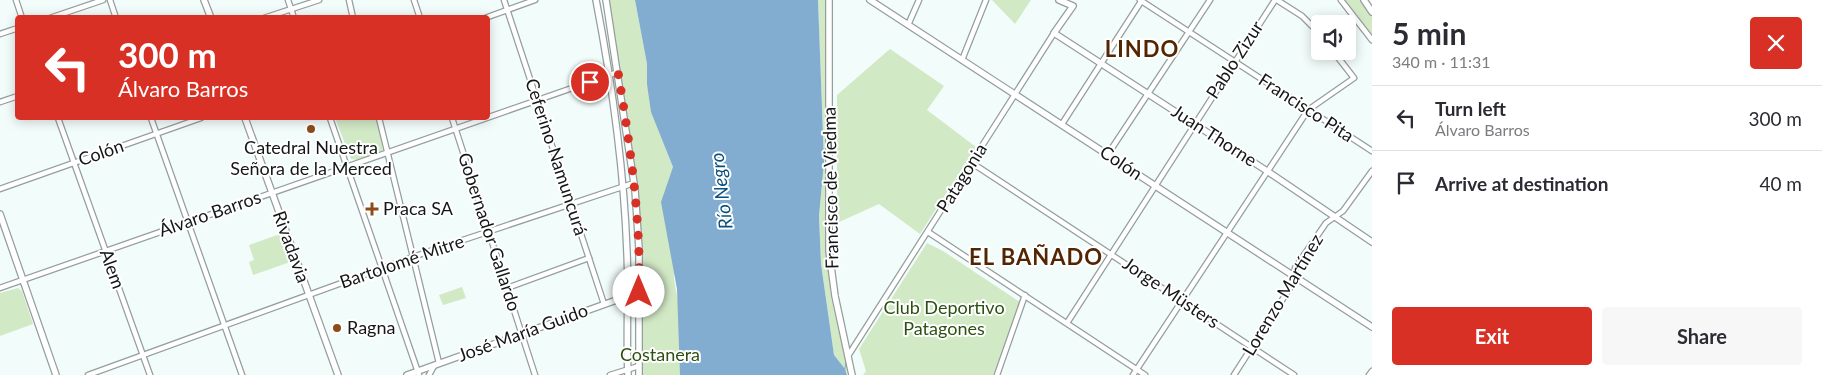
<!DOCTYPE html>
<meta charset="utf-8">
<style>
body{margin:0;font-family:Lato,sans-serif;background:#f7f7f7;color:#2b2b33;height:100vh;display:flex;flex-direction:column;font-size:19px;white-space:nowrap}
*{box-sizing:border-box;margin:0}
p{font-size:16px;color:#7c7c81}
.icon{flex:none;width:28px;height:28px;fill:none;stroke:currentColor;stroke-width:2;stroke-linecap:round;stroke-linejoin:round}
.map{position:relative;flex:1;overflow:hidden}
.details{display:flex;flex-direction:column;background:#fff;width:450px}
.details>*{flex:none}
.guide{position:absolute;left:15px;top:15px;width:475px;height:105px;border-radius:5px;box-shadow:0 2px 12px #0003;background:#d93025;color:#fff;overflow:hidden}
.tools{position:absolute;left:1311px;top:15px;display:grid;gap:10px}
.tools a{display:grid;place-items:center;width:45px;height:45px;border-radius:5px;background:#fff;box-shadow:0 2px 12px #0003;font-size:25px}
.pin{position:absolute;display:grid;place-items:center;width:42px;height:42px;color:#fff;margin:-21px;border:2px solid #fff;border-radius:50%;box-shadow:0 1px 5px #0007}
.me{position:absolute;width:55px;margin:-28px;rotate:0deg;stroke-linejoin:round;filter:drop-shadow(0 0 4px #0008)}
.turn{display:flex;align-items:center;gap:18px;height:105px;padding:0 20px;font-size:22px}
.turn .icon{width:65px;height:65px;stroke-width:2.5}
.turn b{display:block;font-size:35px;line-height:42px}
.round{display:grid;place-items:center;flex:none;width:52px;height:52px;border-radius:5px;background:#f7f7f7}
.headline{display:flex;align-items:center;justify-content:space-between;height:85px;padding:0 20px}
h1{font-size:30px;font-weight:700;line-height:38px}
.primary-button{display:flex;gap:10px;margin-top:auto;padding:10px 20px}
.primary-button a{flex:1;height:58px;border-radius:5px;background:#d93025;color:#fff;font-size:20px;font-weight:700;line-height:58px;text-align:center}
.primary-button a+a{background:#f7f7f7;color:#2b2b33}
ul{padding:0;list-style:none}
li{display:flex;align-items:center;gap:15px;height:65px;padding:0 20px;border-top:1px solid #e1e1e2}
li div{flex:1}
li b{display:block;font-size:19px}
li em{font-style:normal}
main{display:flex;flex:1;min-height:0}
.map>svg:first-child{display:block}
.green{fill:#d2e9c6}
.water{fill:#82acd0}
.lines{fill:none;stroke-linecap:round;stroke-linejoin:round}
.stream{stroke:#82acd0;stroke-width:1}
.street-casing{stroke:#949e9d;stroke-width:7}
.secondary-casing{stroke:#949e9d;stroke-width:8}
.street{stroke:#fff;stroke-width:4.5}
.secondary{stroke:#fff;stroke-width:5.5}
.route{stroke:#d93025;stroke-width:9;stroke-dasharray:0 16.2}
.poi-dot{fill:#8d4b1a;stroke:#fff;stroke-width:2}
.labels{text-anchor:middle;stroke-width:4;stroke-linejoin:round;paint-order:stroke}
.street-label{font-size:18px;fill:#141717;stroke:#fff}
.poi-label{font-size:18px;fill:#141717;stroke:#fff;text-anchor:start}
.park-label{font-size:18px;fill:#2c5011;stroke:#fff}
.water-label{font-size:19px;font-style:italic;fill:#08507d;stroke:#fff}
.district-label{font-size:22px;font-weight:bold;letter-spacing:1px;fill:#532603;stroke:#fff}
</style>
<main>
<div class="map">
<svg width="1372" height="375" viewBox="0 0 1372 375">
<rect width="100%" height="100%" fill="#f2fcfb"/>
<g class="green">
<path d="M 609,0 L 635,0 L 647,64 L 648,88 L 657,126 L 673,167 L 674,279 L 691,375 L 641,375 L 634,174 L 629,126 Z"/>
<path d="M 818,0 L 827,0 L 826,248 L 831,297 L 849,375 L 834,355 L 821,264 L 819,216 L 824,162 Z"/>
<path d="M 992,0 L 1031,0 L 1015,24 Z"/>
<path d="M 1345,0 L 1362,0 L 1372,16 L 1372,35 Z"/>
<path d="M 890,49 L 944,86 L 927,110 L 976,147 L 920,234 L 879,204 L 837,223 L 837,95 Z"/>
<path d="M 335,118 L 377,118 L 383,150 L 359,160 L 351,159 Z"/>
<path d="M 280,234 L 290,262 L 253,275 L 249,262 L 254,260 L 249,245 Z"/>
<path d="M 927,243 L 943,251 L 1020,302 L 993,375 L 863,375 L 866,371 L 859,349 Z"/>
<path d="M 462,287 L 466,298 L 443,305 L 439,295 Z"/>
<path d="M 18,288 L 22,291 L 33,324 L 0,336 L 0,293 Z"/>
</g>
<path class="water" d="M 635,0 L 818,0 L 824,162 L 819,216 L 821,264 L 834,355 L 845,369 L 847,375 L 680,375 L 677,289 L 661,202 L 673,167 L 651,112 L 647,84 L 647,64 Z"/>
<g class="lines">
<path class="stream" d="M 845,369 L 846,359"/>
<defs>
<g id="street">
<path d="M 16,0 L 22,18"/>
<path d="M 110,0 L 116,18"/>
<path d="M 288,0 L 294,18"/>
<path d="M 349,0 L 353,18"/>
<path d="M 414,0 L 420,18"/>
<path d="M 504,0 L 604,304"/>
<path d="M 1140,0 L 1372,151"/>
<path d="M 1277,0 L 1302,16 L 1320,34"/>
<path d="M 1341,0 L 1372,40"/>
<path d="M 50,18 L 103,0"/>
<path d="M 264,18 L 319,0"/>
<path d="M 485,18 L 535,0"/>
<path d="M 908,25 L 919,0"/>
<path d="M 0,34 L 18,28"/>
<path d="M 962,60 L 986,0"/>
<path d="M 0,102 L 18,96"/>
<path d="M 58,118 L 150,375"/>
<path d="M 151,118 L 242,375"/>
<path d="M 330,118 L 419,375"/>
<path d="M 379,118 L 439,363"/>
<path d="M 452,118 L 535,375"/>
<path d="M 1062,124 L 1142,0"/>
<path d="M 1108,154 L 1210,0"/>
<path d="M 972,163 L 1294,375"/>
<path d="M 0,189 L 201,118"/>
<path d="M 928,232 L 1145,375"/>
<path d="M 0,288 L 618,72"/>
<path d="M 507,288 L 589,258"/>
<path d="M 1067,323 L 1275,0"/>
<path d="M 848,356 L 1054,33"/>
<path d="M 88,375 L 427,252 L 634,183"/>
<path d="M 429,375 L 434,366"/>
<path d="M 610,375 L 639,366"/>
<path d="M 997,375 L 1025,295"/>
<path d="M 1133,375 L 1308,110 L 1354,78 L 1333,51"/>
<path d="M 1234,375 L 1293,283 L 1295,268 L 1326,223 L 1343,211 L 1372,171"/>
<path d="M 1369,375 L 1372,371"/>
</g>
<g id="secondary">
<path d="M 204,0 L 211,18"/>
<path d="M 596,0 C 612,83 624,169 627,253 C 629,294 626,334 628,375"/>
<path d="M 606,0 L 635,190 L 639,249 L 639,375"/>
<path d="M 829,0 L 829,251 L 835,296 L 852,375"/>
<path d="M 870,0 L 1372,327"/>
<path d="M 1059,0 L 1073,6 L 1054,33 L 1267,171 L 1372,242"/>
<path d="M 1364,0 L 1372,12"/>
<path d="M 245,118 L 338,375"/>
<path d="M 0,214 L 56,375"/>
<path d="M 407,375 L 639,292"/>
</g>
</defs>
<use href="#street" class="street-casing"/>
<use href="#secondary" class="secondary-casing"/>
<use href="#street" class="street"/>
<use href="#secondary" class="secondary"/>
</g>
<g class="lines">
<path class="route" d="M 590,82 L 618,72 C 630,145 641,219 639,292"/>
</g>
<g class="poi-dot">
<circle cx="311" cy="129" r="5"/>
<path d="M369.5 201.5h5v5h5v5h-5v5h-5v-5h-5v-5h5z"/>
<circle cx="337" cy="328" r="5"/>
</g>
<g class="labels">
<g class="street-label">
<text transform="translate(1235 60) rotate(-57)" y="6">Pablo Zizur</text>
<text transform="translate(1306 108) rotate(33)" y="6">Francisco Pita</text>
<text transform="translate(1214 136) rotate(33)" y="6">Juan Thorne</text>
<text transform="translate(101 153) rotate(-19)" y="6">Colón</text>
<text transform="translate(556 157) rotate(72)" y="6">Ceferino Namuncurá</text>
<text transform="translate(1121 163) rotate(34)" y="6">Colón</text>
<text transform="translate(962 178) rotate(-58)" y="6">Patagonia</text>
<text transform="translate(831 188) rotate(-91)" y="6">Francisco de Viedma</text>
<text transform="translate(210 214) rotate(-19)" y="6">Álvaro Barros</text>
<text transform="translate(489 232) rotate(72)" y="6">Gobernador Gallardo</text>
<text transform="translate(291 247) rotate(70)" y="6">Rivadavia</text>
<text transform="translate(402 262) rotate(-19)" y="6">Bartolomé Mitre</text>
<text transform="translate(112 269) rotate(70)" y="6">Alem</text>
<text transform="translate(1171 293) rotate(34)" y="6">Jorge Müsters</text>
<text transform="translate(1283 295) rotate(-59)" y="6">Lorenzo Martínez</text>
<text transform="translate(523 333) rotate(-20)" y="6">José María Guido</text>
</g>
<g class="poi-label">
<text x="311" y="154" text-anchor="middle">Catedral Nuestra<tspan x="311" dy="21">Señora de la Merced</tspan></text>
<text x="383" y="215">Praca SA</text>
<text x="347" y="334">Ragna</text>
</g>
<g class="park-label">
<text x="944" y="314">Club Deportivo<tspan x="944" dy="21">Patagones</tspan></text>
<text x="660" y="361">Costanera</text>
</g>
<g class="water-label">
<text transform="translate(721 191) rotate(-97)" y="7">Río Negro</text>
</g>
<g class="district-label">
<text x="1142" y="57">LINDO</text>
<text x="1036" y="265">EL BAÑADO</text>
</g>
</g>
</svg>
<div class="tools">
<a><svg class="icon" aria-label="sound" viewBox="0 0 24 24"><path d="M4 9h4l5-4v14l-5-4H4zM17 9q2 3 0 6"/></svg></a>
</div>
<div class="pin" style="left:590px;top:82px;background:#d93025"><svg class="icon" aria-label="arrive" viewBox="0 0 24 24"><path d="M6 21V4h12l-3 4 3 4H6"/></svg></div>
<svg class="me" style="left:639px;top:292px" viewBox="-20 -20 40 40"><circle r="19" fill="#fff"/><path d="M0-13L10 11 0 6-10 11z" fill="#d93025"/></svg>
<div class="guide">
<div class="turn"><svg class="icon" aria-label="left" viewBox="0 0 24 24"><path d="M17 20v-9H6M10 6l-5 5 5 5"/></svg><div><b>300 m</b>Álvaro Barros</div></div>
</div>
</div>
<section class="details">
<div class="headline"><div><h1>5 min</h1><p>340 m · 11:31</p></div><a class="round" style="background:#d93025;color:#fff"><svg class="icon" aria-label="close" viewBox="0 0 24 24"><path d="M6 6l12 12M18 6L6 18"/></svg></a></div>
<ul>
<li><svg class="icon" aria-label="left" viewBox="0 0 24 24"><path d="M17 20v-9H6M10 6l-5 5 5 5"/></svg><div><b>Turn left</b><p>Álvaro Barros</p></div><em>300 m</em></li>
<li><svg class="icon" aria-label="arrive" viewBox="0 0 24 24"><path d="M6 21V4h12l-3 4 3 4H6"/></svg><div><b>Arrive at destination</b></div><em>40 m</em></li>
</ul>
<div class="primary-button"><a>Exit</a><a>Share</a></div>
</section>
</main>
